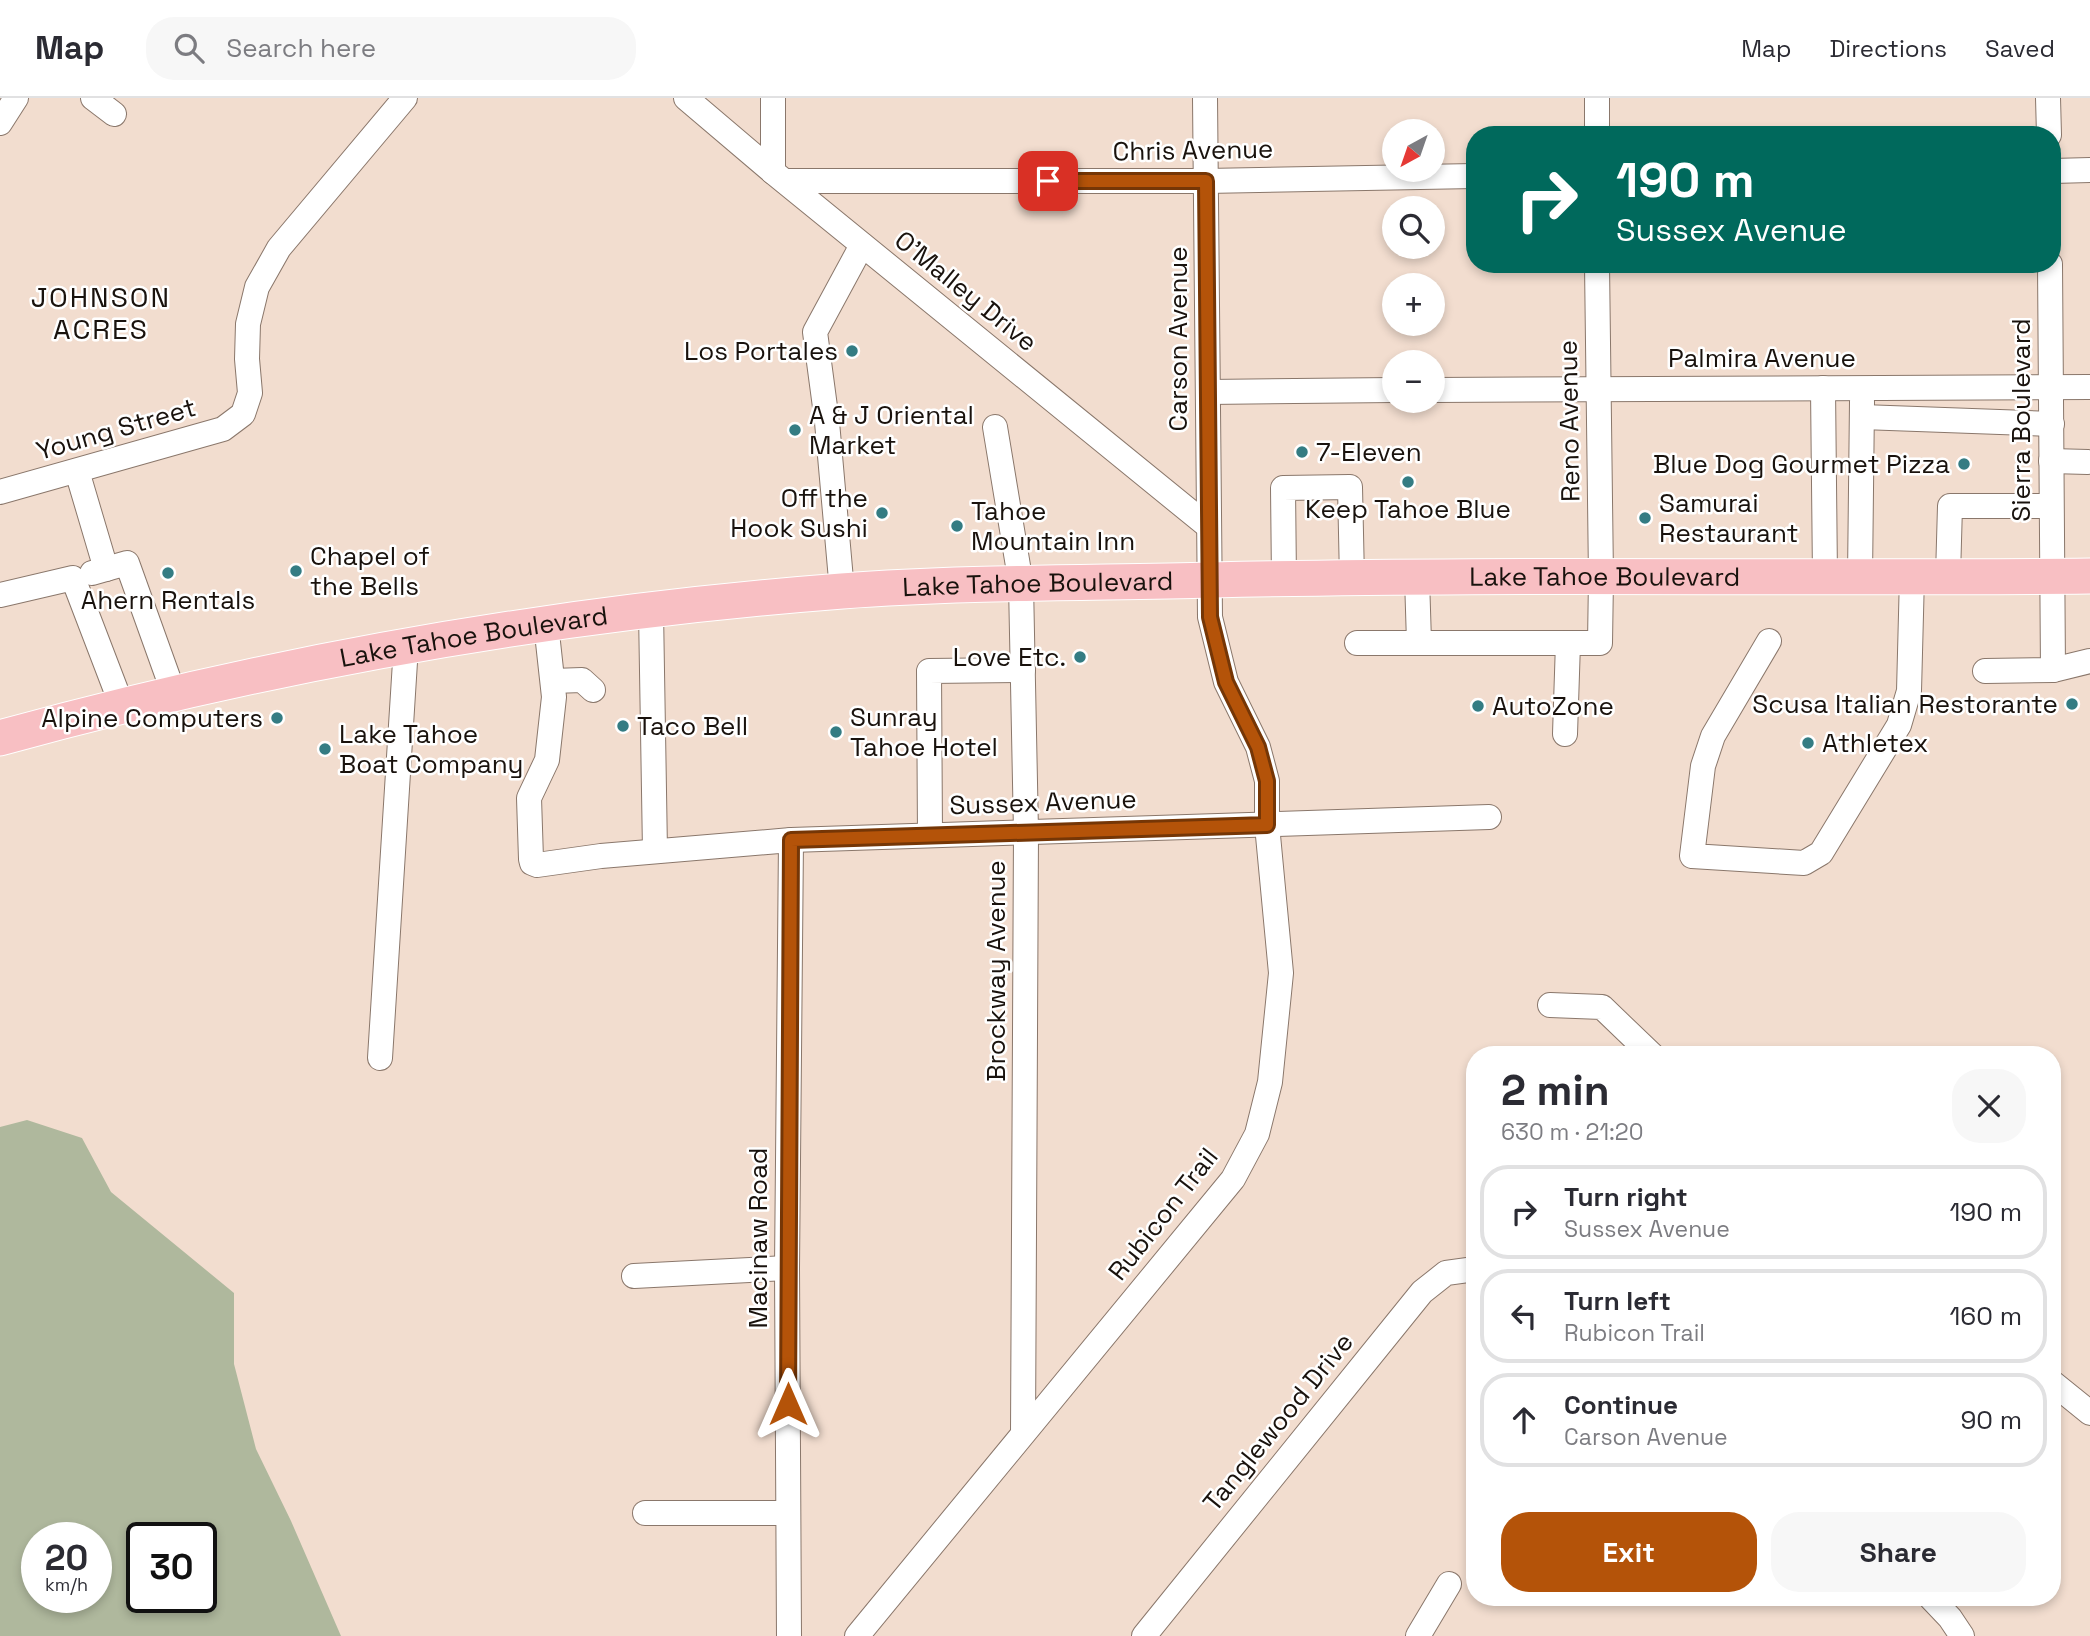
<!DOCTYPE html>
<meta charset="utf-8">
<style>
body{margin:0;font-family:"Space Grotesk",sans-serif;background:#f7f7f7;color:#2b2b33;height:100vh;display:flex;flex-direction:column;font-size:26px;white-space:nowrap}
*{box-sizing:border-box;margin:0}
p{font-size:23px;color:#7c7c81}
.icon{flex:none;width:38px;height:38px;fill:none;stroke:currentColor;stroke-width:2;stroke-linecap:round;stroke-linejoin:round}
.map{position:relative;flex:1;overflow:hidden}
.sheet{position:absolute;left:1466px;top:948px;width:595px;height:560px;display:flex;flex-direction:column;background:#fff;border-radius:28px;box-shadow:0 4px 10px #0003}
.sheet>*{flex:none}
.hud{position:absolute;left:1466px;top:28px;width:595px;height:147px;border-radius:28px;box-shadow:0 4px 10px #0003;background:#00695c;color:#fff;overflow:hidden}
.needle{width:46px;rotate:220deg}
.controls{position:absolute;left:1382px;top:21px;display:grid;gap:14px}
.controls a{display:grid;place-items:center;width:63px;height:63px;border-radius:50%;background:#fff;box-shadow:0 4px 10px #0003;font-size:35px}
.speed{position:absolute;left:21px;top:1424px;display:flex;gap:14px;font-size:35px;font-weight:700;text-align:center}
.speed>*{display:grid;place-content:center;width:91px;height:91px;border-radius:50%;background:#fff;box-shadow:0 4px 10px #0003;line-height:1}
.speed small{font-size:18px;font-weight:400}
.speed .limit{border:4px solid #111;border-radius:10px;background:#fff;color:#111}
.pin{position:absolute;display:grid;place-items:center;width:60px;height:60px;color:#fff;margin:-30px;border-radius:14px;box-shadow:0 4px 10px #0006}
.me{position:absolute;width:77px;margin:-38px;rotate:0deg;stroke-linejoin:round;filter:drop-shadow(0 0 5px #0008)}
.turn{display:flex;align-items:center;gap:24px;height:147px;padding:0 35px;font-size:32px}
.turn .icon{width:91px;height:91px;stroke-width:2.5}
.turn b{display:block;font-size:49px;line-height:60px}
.round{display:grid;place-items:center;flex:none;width:74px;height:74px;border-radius:28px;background:#f7f7f7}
.head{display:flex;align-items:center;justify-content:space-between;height:119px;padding:0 35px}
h1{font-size:42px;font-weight:800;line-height:52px}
.action{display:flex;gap:14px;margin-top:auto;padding:14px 35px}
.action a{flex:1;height:80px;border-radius:28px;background:#b45309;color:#fff;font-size:28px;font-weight:800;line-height:80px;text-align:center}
.action a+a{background:#f7f7f7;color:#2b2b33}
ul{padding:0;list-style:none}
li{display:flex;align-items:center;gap:21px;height:94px;margin:0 14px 10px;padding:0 21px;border:4px solid #e1e1e2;border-radius:28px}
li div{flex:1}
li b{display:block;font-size:26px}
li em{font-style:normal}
header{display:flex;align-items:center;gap:42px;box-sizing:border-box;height:98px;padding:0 35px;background:#fff;border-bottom:2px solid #e1e1e2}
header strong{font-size:33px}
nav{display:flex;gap:38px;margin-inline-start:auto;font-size:24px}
.search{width:490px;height:63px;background:#f7f7f7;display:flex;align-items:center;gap:18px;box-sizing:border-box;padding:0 24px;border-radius:28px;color:#7c7c81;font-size:26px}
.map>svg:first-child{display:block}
.green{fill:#afb89d;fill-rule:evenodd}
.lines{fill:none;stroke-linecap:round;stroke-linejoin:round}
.minor-casing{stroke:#8a776b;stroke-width:26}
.highway-casing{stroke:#fff;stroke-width:37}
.minor{stroke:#fff;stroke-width:24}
.highway{stroke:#f8bfc3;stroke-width:35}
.route-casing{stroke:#753606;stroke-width:18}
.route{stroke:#b45309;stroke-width:12}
.poi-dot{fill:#347c83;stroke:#fff;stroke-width:2.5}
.labels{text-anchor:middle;stroke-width:5;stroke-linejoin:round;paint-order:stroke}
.street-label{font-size:26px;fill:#19120d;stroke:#fff}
.poi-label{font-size:26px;fill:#19120d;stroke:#fff;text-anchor:start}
.neighbourhood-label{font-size:28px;letter-spacing:2px;fill:#19120d;stroke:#fff}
</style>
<header>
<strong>Map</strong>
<div class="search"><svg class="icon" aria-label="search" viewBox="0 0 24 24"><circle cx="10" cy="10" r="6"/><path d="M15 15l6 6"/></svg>Search here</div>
<nav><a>Map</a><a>Directions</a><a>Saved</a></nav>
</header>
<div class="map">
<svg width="2090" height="1538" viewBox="0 0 2090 1538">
<rect width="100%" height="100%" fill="#f2ddcf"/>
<path class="green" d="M 27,1022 L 82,1040 L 111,1094 L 234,1195 L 234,1266 L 256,1351 L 291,1423 L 341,1538 L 0,1538 L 0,1029 ZM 96,1440 L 96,1500 L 37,1500 L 37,1440 ZM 201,1440 L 201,1500 L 142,1500 L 142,1440 Z"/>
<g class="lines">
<defs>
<g id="minor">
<path d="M 93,0 L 114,16"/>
<path d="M 686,0 L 773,74 L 1209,429"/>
<path d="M 773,0 L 773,74"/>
<path d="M 1597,0 L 1597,37"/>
<path d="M 2048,0 L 2049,37"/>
<path d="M 0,25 L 16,0"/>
<path d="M 2053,73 L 2090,72"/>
<path d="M 785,83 L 1206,83 L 1475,78"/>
<path d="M 2050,166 L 2053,572"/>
<path d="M 1823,290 L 1825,479"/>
<path d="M 1433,292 L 2090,289"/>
<path d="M 1208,294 L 1395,292"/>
<path d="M 1862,319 L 2052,326"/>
<path d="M 995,329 L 1021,486 L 1026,734 L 1023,1335"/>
<path d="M 2051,363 L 2088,364"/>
<path d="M 77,373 L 106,471 L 92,475"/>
<path d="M 0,394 L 223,331 L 243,316 L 250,295 L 247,261 L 248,226 L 257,189 L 279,150 L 405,0"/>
<path d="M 106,471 L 127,465 L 174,596"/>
<path d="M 1948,478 L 1950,408 L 2051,408"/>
<path d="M 1860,479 L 1862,304"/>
<path d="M 1417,480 L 1419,544"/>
<path d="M 1284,481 L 1283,390 L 1350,389 L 1352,481"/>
<path d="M 842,493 L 827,324 L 815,234 L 862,147"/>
<path d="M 0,497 L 73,480 L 122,608"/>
<path d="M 651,513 L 655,753"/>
<path d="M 546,526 L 554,599 L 547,662 L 529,700 L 531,761 L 532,765 L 537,767 L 601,758 L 791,742 L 1489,719"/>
<path d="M 1769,543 L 1713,638 L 1703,668 L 1692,758 L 1804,765 L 1821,755 L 1899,627 L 1909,593 L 1912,478"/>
<path d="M 1357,545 L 1600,545 L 1601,480 L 1597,166"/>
<path d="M 1985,573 L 2053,572 L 2090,563"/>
<path d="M 553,583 L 582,582 L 593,592"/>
<path d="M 1565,636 L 1568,545"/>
<path d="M 930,737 L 929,573 L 1023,572"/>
<path d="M 1550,907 L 1602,909 L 1652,957"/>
<path d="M 380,960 L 406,548"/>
<path d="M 634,1178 L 787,1170"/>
<path d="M 2053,1285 L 2090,1315"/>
<path d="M 645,1415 L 788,1415"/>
<path d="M 1931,1500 L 1950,1520 L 1962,1538"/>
<path d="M 789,1538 L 787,1170 L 791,742"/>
<path d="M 857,1538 L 1233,1081 L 1257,1036 L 1270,984 L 1281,875 L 1267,727 L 1267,683 L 1258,649 L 1226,584 L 1210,519 L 1205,0"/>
<path d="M 1144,1538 L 1422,1194 L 1446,1175 L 1475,1171"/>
<path d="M 1418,1538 L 1449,1486"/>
</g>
<g id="highway">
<path id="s1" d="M 0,640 C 275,564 557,515 842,493 C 965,484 1089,485 1212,482 C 1505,475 1798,481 2090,478"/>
</g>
</defs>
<use href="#minor" class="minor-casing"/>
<use href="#highway" class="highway-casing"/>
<use href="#minor" class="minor"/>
<use href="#highway" class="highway"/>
</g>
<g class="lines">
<defs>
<path id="route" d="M 788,1306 L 791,742 L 1267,727 L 1267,683 L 1258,649 L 1226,584 L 1210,519 L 1206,83 L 1048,83"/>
</defs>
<use href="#route" class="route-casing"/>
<use href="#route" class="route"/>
</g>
<g class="poi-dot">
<circle cx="852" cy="253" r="7"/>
<circle cx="795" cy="332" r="7"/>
<circle cx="1302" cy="354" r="7"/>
<circle cx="1964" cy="366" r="7"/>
<circle cx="1408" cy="384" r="7"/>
<circle cx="882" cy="415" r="7"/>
<circle cx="1645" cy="420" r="7"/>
<circle cx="957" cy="428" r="7"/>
<circle cx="296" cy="473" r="7"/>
<circle cx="168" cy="475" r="7"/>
<circle cx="1080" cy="559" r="7"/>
<circle cx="2072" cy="606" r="7"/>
<circle cx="1478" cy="608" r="7"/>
<circle cx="277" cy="620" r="7"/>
<circle cx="623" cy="628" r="7"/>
<circle cx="836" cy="634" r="7"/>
<circle cx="1808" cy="645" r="7"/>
<circle cx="325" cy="651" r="7"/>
</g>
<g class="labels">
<g class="street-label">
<text transform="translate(1193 52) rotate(-1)" y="9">Chris Avenue</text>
<text transform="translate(966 193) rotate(39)" y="9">O'Malley Drive</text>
<text transform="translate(1178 241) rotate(-90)" y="9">Carson Avenue</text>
<text x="1762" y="269">Palmira Avenue</text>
<text transform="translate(2021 322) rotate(-90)" y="9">Sierra Boulevard</text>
<text transform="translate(1569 323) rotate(-91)" y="9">Reno Avenue</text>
<text transform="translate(116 331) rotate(-16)" y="9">Young Street</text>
<text dy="9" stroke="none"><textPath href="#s1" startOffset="1619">Lake Tahoe Boulevard</textPath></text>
<text dy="9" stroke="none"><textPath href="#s1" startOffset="1052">Lake Tahoe Boulevard</textPath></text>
<text dy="9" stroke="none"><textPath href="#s1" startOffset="485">Lake Tahoe Boulevard</textPath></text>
<text transform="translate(1043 704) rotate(-2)" y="9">Sussex Avenue</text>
<text transform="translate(996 873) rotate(-90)" y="9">Brockway Avenue</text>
<text transform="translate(1163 1116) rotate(-52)" y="9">Rubicon Trail</text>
<text transform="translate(758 1140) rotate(-90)" y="9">Macinaw Road</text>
<text transform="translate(1278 1324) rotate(-51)" y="9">Tanglewood Drive</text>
</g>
<g class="poi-label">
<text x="838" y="262" text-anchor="end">Los Portales</text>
<text x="809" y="326">A &amp; J Oriental<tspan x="809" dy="30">Market</tspan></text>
<text x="1316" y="363">7-Eleven</text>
<text x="1950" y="375" text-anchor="end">Blue Dog Gourmet Pizza</text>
<text x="868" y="409" text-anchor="end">Off the<tspan x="868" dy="30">Hook Sushi</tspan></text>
<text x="1659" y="414">Samurai<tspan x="1659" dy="30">Restaurant</tspan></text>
<text x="1408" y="420" text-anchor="middle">Keep Tahoe Blue</text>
<text x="971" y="422">Tahoe<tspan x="971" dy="30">Mountain Inn</tspan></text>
<text x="310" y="467">Chapel of<tspan x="310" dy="30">the Bells</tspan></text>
<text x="168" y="511" text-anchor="middle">Ahern Rentals</text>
<text x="1066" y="568" text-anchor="end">Love Etc.</text>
<text x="2058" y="615" text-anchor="end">Scusa Italian Restorante</text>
<text x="1492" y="617">AutoZone</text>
<text x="850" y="628">Sunray<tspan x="850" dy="30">Tahoe Hotel</tspan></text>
<text x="263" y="629" text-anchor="end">Alpine Computers</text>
<text x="637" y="637">Taco Bell</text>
<text x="339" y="645">Lake Tahoe<tspan x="339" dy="30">Boat Company</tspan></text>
<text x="1822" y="654">Athletex</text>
</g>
<g class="neighbourhood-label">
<text x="101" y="209">JOHNSON<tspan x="101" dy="32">ACRES</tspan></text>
</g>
</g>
</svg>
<div class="controls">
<a><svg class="needle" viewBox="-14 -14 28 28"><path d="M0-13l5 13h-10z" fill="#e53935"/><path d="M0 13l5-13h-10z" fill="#7c7c81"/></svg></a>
<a><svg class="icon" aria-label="search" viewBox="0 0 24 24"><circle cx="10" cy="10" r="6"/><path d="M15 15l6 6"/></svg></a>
<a>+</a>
<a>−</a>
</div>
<div class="speed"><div>20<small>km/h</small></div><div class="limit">30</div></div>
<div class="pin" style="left:1048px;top:83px;background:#d93025"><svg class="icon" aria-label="arrive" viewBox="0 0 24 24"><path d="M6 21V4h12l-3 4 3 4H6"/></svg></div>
<svg class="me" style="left:788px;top:1306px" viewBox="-20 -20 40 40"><path d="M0-17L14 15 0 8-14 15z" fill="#b45309" stroke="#fff" stroke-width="4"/></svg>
<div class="hud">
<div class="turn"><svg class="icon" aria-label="right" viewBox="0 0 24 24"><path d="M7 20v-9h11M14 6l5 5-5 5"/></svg><div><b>190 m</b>Sussex Avenue</div></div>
</div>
<section class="sheet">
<div class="head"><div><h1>2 min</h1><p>630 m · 21:20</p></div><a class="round"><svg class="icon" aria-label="close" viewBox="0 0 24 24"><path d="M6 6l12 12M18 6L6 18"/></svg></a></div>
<ul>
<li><svg class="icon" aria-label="right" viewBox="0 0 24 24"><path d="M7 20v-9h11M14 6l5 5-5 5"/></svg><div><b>Turn right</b><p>Sussex Avenue</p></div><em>190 m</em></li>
<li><svg class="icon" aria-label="left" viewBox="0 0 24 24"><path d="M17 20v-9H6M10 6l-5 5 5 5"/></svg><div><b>Turn left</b><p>Rubicon Trail</p></div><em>160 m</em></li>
<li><svg class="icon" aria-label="ahead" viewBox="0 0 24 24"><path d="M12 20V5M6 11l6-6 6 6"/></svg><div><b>Continue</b><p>Carson Avenue</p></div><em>90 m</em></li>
</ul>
<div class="action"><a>Exit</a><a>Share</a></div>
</section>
</div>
